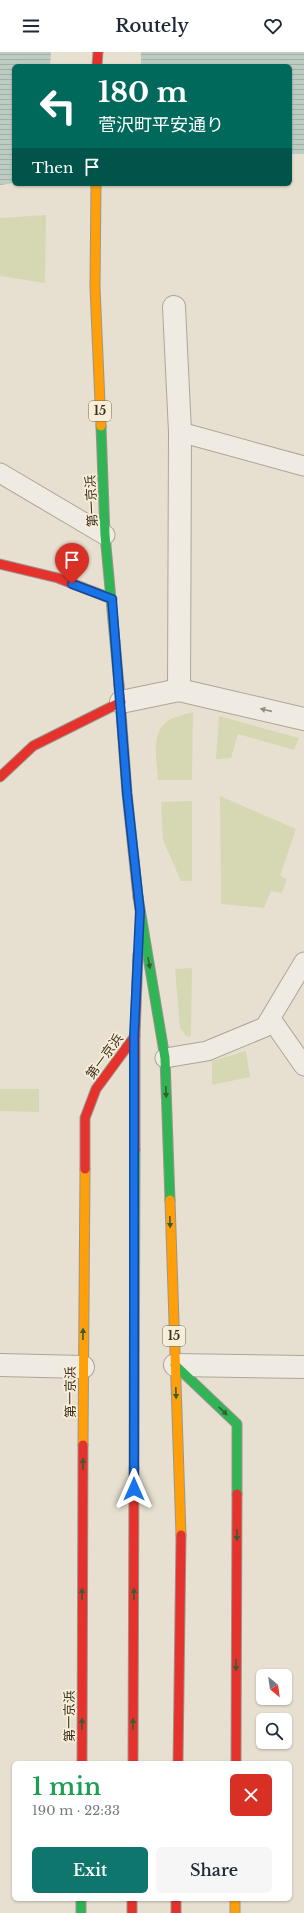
<!DOCTYPE html>
<meta charset="utf-8">
<style>
body{margin:0;font-family:"Libre Baskerville","Noto Sans JP",serif;background:#f6f6f7;color:#1f2937;height:100vh;display:flex;flex-direction:column;font-size:15px;white-space:nowrap}
*{box-sizing:border-box;margin:0}
p{font-size:13px;color:#747a83}
.icon{flex:none;width:22px;height:22px;fill:none;stroke:currentColor;stroke-width:2;stroke-linecap:round;stroke-linejoin:round}
.map{position:relative;flex:1;overflow:hidden}
.panel{position:absolute;left:12px;top:1709px;width:280px;height:140px;display:flex;flex-direction:column;background:#fff;border-radius:6px;box-shadow:0 1px 3px #0004}
.panel>*{flex:none}
.banner{position:absolute;left:12px;top:12px;width:280px;height:122px;border-radius:6px;box-shadow:0 1px 3px #0004;background:#00695c;color:#fff;overflow:hidden}
.needle{width:26px;rotate:151deg}
.controls{position:absolute;left:256px;top:1617px;display:grid;gap:8px}
.controls a{display:grid;place-items:center;width:36px;height:36px;border-radius:6px;background:#fff;box-shadow:0 1px 3px #0004;font-size:20px}
.pin{position:absolute;display:grid;place-items:center;width:34px;height:34px;color:#fff;margin:-41px -17px;border-radius:50% 50% 50% 0;rotate:-45deg;box-shadow:0 0 4px #0007}
.pin .icon{rotate:45deg}
.me{position:absolute;width:44px;margin:-22px;rotate:0deg;stroke-linejoin:round;filter:drop-shadow(0 0 3px #0008)}
.turn{display:flex;align-items:center;gap:14px;height:84px;padding:0 20px;font-size:18px}
.turn .icon{width:52px;height:52px;stroke-width:2.5}
.turn b{display:block;font-size:28px;line-height:34px}
.then{display:flex;align-items:center;height:38px;padding:0 20px;background:#0003;gap:8px;font-size:15px}
.round{display:grid;place-items:center;flex:none;width:42px;height:42px;border-radius:6px;background:#f6f6f7}
.overview{display:flex;align-items:center;justify-content:space-between;height:68px;padding:0 20px}
h1{font-size:24px;font-weight:600;line-height:30px;color:#1e9e55}
.cta{display:flex;gap:8px;margin-top:auto;padding:8px 20px}
.cta a{flex:1;height:46px;border-radius:6px;background:#0f766e;color:#fff;font-size:16px;font-weight:600;line-height:46px;text-align:center}
.cta a+a{background:#f6f6f7;color:#1f2937}
header{display:flex;justify-content:space-between;align-items:center;height:52px;padding:0 20px;background:#fff;font-size:18px;font-weight:600}
.map>svg:first-child{display:block}
.green{fill:#d6d7b3}
.water{fill:url(#water-rules)}
.pier{fill:#e7e0d1}
.lines{fill:none;stroke-linecap:round;stroke-linejoin:round}
.lane-casing{stroke:#ada599;stroke-width:21}
.street-casing{stroke:#ada599;stroke-width:24}
.fast-casing{stroke:#9c958a;stroke-width:11}
.slow-casing{stroke:#9c958a;stroke-width:11}
.jam-casing{stroke:#9c958a;stroke-width:11}
.lane{stroke:#efebe3;stroke-width:19}
.street{stroke:#efebe3;stroke-width:22}
.fast{stroke:#30b455;stroke-width:9}
.slow{stroke:#ff9f0a;stroke-width:9}
.jam{stroke:#e5322d;stroke-width:9}
.oneway{fill:#968c82}
.oneway2{fill:#385d33}
.route-casing{stroke:#114b97;stroke-width:10}
.route{stroke:#1a73e8;stroke-width:7}
.labels{text-anchor:middle;stroke-width:3.5;stroke-linejoin:round;paint-order:stroke}
.shield{fill:#f7eed8;stroke:#756857;stroke-width:1}
.shield-label{font-size:12px;font-weight:bold;fill:#3d2e20}
.street-label{font-size:13px;fill:#3d2e20;stroke:#f7eed8}
</style>
<header><svg class="icon" aria-label="menu" viewBox="0 0 24 24"><path d="M4 6h16M4 12h16M4 18h16"/></svg>Routely<svg class="icon" aria-label="heart" viewBox="0 0 24 24"><path d="M12 20l-8-8c-3-5 5-10 8-4 3-6 11-1 8 4z"/></svg></header>
<div class="map">
<svg width="304" height="1861" viewBox="0 0 304 1861">
<defs>
<pattern id="water-rules" width="6" height="5" patternUnits="userSpaceOnUse"><rect width="6" height="5" fill="#bcccc2"/><path d="M0 2.5h6" fill="none" stroke="#a2b0a6"/></pattern>
</defs>
<rect width="100%" height="100%" fill="#e7e0d1"/>
<g class="green">
<path d="M 46,163 L 45,231 L 0,224 L 0,166 Z"/>
<path d="M 193,660 L 192,728 L 158,728 C 157,708 149,678 171,667 C 178,664 186,662 193,660 Z"/>
<path d="M 219,664 L 299,686 L 294,698 L 238,682 L 231,706 L 216,707 Z"/>
<path d="M 220,744 L 296,777 L 280,824 L 287,827 L 282,841 L 271,839 L 264,856 L 221,852 Z"/>
<path d="M 192,749 L 192,829 L 181,829 L 163,788 L 161,750 Z"/>
<path d="M 192,916 L 191,983 L 189,985 L 186,984 L 180,976 L 175,917 Z"/>
<path d="M 246,999 L 250,1025 L 212,1033 L 212,1009 Z"/>
<path d="M 0,1037 L 39,1037 L 39,1060 L 0,1059 Z"/>
</g>
<path class="water" d="M 0,0 L 304,0 L 304,102 L 290,102 L 290,14 L 14,14 L 14,131 L 0,133 Z"/>
<path class="pier" d="M 51,0 L 141,0 L 141,14 L 50,14 Z"/>
<g class="lines">
<defs>
<g id="lane">
<path d="M 180,380 L 304,414"/>
<path d="M 0,421 L 105,483"/>
<path d="M 271,967 L 304,1014"/>
<path d="M 165,1006 L 207,999 L 265,975 L 304,910"/>
</g>
<g id="street">
<path d="M 174,255 L 180,380 L 179,638"/>
<path d="M 121,650 L 179,638 L 304,667"/>
<path d="M 0,1313 L 83,1315"/>
<path d="M 175,1313 L 304,1315"/>
</g>
<g id="fast">
<path d="M 101,374 L 105,483 L 119,633"/>
<path d="M 138,845 L 165,1006 L 170,1148"/>
<path d="M 175,1313 L 237,1372 L 237,1442"/>
<path d="M 134,1416 L 135,1098"/>
<path d="M 81,1847 L 81,1861"/>
</g>
<g id="slow">
<path d="M 96,132 L 95,235 L 101,374"/>
<path d="M 170,1148 L 181,1483"/>
<path d="M 83,1393 L 85,1117"/>
<path d="M 235,1847 L 235,1861"/>
</g>
<g id="jam">
<path d="M 97,14 L 98,0"/>
<path d="M 0,512 L 58,526 L 112,547"/>
<path d="M 119,633 L 127,741 L 138,845"/>
<path d="M 0,725 L 33,694 L 121,650"/>
<path d="M 135,1098 L 135,984 L 138,902"/>
<path d="M 85,1117 L 85,1066 L 96,1037 L 135,984"/>
<path d="M 82,1711 L 83,1393"/>
<path d="M 133,1711 L 134,1416"/>
<path d="M 178,1711 L 181,1483"/>
<path d="M 236,1711 L 237,1442"/>
<path d="M 132,1847 L 132,1861"/>
<path d="M 176,1847 L 176,1861"/>
</g>
</defs>
<use href="#lane" class="lane-casing"/>
<use href="#street" class="street-casing"/>
<use href="#fast" class="fast-casing"/>
<use href="#slow" class="slow-casing"/>
<use href="#jam" class="jam-casing"/>
<use href="#lane" class="lane"/>
<use href="#street" class="street"/>
<use href="#fast" class="fast"/>
<use href="#slow" class="slow"/>
<use href="#jam" class="jam"/>
</g>
<defs><path id="oneway-solid" d="M-6-.8H1V-3.2L6.5 0L1 3.2V.8H-6Z"/></defs>
<use class="oneway" href="#oneway-solid" transform="translate(266 658) rotate(-167)"/>
<g class="oneway2">
<use href="#oneway-solid" transform="translate(149 911) rotate(80)"/>
<use href="#oneway-solid" transform="translate(166 1040) rotate(88)"/>
<use href="#oneway-solid" transform="translate(170 1170) rotate(88)"/>
<use href="#oneway-solid" transform="translate(83 1282) rotate(-89)"/>
<use href="#oneway-solid" transform="translate(176 1341) rotate(88)"/>
<use href="#oneway-solid" transform="translate(223 1359) rotate(43)"/>
<use href="#oneway-solid" transform="translate(83 1412) rotate(-90)"/>
<use href="#oneway-solid" transform="translate(237 1483) rotate(90)"/>
<use href="#oneway-solid" transform="translate(82 1542) rotate(-90)"/>
<use href="#oneway-solid" transform="translate(134 1542) rotate(-90)"/>
<use href="#oneway-solid" transform="translate(236 1613) rotate(90)"/>
<use href="#oneway-solid" transform="translate(82 1672) rotate(-90)"/>
<use href="#oneway-solid" transform="translate(133 1672) rotate(-90)"/>
</g>
<g class="lines">
<defs>
<path id="route" d="M 72,532 L 112,547 L 127,741 L 140,859 L 134,984 L 134,1437"/>
</defs>
<use href="#route" class="route-casing"/>
<use href="#route" class="route"/>
</g>
<g class="labels">
<g class="shield">
<rect x="89" y="349" width="22" height="20" rx="3"/>
<rect x="163" y="1274" width="22" height="20" rx="3"/>
</g>
<g class="shield-label">
<text x="100" y="363">15</text>
<text x="174" y="1288">15</text>
</g>
<g class="street-label">
<text transform="translate(91 449) rotate(-93)" y="5">第一京浜</text>
<text transform="translate(104 1004) rotate(-54)" y="5">第一京浜</text>
<text transform="translate(70 1340) rotate(-90)" y="5">第一京浜</text>
<text transform="translate(69 1664) rotate(-90)" y="5">第一京浜</text>
</g>
</g>
</svg>
<div class="controls">
<a><svg class="needle" viewBox="-14 -14 28 28"><path d="M0-13l5 13h-10z" fill="#e53935"/><path d="M0 13l5-13h-10z" fill="#747a83"/></svg></a>
<a><svg class="icon" aria-label="search" viewBox="0 0 24 24"><circle cx="10" cy="10" r="6"/><path d="M15 15l6 6"/></svg></a>
</div>
<div class="pin" style="left:72px;top:532px;background:#d93025"><svg class="icon" aria-label="arrive" viewBox="0 0 24 24"><path d="M6 21V4h12l-3 4 3 4H6"/></svg></div>
<svg class="me" style="left:134px;top:1437px" viewBox="-20 -20 40 40"><path d="M0-17L14 15 0 8-14 15z" fill="#1a73e8" stroke="#fff" stroke-width="4"/></svg>
<div class="banner">
<div class="turn"><svg class="icon" aria-label="left" viewBox="0 0 24 24"><path d="M17 20v-9H6M10 6l-5 5 5 5"/></svg><div><b>180 m</b>菅沢町平安通り</div></div>
<div class="then">Then<svg class="icon" aria-label="arrive" viewBox="0 0 24 24"><path d="M6 21V4h12l-3 4 3 4H6"/></svg></div>
</div>
<section class="panel">
<div class="overview"><div><h1>1 min</h1><p>190 m · 22:33</p></div><a class="round" style="background:#d93025;color:#fff"><svg class="icon" aria-label="close" viewBox="0 0 24 24"><path d="M6 6l12 12M18 6L6 18"/></svg></a></div>
<div class="cta"><a>Exit</a><a>Share</a></div>
</section>
</div>
